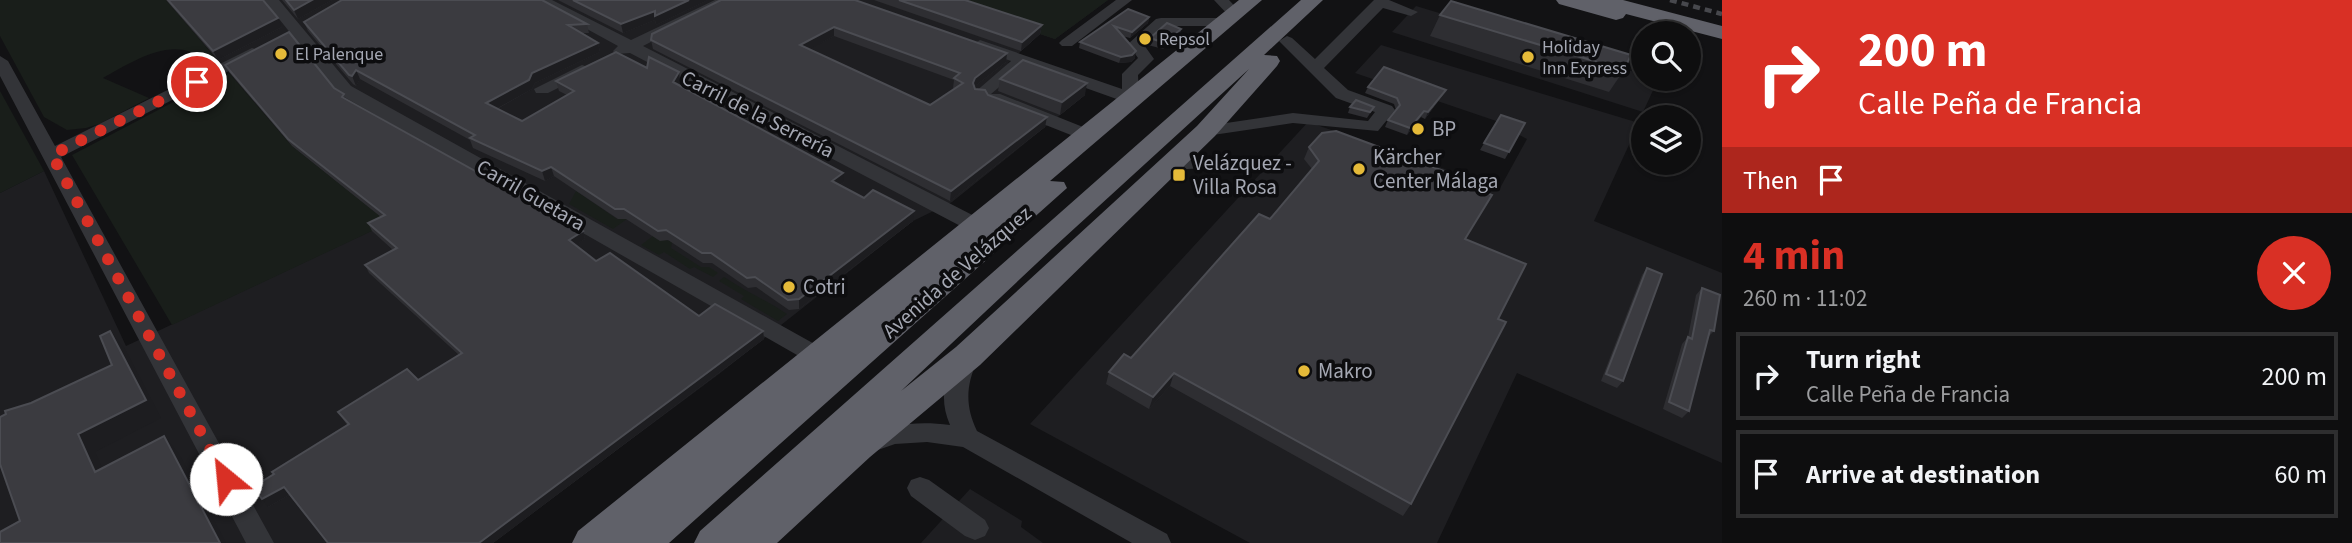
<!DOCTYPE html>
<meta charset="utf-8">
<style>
body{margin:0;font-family:"Source Sans 3",sans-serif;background:#171718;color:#f1f3f6;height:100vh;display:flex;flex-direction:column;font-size:26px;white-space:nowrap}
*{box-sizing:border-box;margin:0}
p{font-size:23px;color:#9b9c9e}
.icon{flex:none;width:38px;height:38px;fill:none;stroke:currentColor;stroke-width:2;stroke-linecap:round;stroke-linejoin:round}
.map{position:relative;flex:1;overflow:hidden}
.drawer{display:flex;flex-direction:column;background:#0e0e0f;width:630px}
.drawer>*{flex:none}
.banner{background:#d93025;color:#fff;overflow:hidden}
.fabs{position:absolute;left:1631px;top:21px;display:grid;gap:14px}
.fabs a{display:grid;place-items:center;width:70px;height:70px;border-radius:50%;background:#0e0e0f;box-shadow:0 2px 5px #0004,0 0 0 2px #2e2e2f;font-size:35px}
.pin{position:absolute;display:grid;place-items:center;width:60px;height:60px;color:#fff;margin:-30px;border:4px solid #fff;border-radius:50%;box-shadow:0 2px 7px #0007}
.me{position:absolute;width:77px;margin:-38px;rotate:332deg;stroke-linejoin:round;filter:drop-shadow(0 0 5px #0008)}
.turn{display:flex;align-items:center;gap:24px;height:147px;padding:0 21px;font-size:32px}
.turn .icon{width:91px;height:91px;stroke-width:2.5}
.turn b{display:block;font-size:49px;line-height:60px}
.then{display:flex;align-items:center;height:66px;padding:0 21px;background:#0003;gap:14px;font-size:26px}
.round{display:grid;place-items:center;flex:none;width:74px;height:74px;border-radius:37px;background:#171718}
.headline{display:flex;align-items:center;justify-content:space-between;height:119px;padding:0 21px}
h1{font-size:42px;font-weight:700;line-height:52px;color:#d93025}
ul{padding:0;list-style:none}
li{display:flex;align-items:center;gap:21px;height:88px;margin:0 14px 10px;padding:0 7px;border:4px solid #2e2e2f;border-radius:0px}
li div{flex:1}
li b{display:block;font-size:26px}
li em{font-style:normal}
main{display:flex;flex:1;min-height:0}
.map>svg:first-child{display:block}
.built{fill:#1e1e21}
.green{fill:#191e1a}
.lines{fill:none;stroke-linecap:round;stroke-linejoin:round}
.minor{fill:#333438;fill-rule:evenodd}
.highway{fill:#606169;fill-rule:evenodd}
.rail{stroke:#47484d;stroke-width:4.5;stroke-dasharray:7 5;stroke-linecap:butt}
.wall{fill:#2e2e32;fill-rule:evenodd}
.shaded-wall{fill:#1d1d20}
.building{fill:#3b3b40;stroke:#4b4c52;stroke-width:2;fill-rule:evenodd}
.route{stroke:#d93025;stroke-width:12;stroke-dasharray:0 21.6}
.poi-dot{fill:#e5ba39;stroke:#0d0d0f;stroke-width:2.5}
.labels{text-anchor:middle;stroke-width:7;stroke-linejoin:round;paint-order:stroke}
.far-poi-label{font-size:18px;fill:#a5a8b3;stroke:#0d0d0f;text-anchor:start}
.street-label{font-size:21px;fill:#a5a8b3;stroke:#0d0d0f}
.poi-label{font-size:21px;fill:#a5a8b3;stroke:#0d0d0f;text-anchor:start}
</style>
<main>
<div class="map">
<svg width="1722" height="543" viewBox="0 0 1722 543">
<rect width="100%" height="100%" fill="#121214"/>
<g class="built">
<path d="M 166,0 L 1108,0 L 1055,39 L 1040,34 L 1008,63 L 1016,71 L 1085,95 L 952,202 L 913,221 L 719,374 L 492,543 L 0,543 L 0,193 L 44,171 L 126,346 L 388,223 L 291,145 Z"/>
<path d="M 1416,6 L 1641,74 L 1639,79 L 1656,84 L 1643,112 L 1392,32 Z"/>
<path d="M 1381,45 L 1639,123 L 1594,221 L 1722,273 L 1722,463 L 1517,373 L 1437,543 L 1250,543 L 1030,424 L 1308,122 L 1500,188 L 1527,139 L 1508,129 L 1508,125 L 1355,73 Z"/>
<path d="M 970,489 L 1022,521 L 1021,527 L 1043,543 L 921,543 Z"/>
</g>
<g class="green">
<path d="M 0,0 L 166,0 L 220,63 L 212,65 C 206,61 200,56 193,53 C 164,40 127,65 103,78 L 149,98 L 99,124 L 86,128 L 67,130 L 44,117 L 0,36 Z"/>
<path d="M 937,0 L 1108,0 L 1055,39 Z"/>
<path d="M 229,73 L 291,145 L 389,223 L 172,325 L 72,155 Z"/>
<path d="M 0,91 L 44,171 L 0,193 Z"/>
<path d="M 576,191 L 617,219 L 627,219 L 613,229 L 569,204 Z"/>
<path d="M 653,236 C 660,241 666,239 672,242 L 671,248 L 701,267 L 709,267 L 718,273 L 713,277 L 694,267 L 690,269 L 664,252 L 659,255 L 641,245 Z"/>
<path d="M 724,277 C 745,291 766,300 787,314 L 778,321 L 741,299 L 744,296 L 719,281 Z"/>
</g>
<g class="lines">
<g class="minor">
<path d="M 264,0 L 279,0 L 351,86 L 827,351 L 831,357 L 827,363 L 819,366 L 811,363 L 339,94 Z"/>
<path d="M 534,0 L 552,0 L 631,40 L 715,0 L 733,0 L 643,46 L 984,221 L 987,226 L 984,231 L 970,231 L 630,53 L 615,54 L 613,51 L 618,46 Z"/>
<path d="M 1116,0 L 1132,0 L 1072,46 L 1062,46 L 1059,43 L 1062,40 Z"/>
<path d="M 1214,0 L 1229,0 L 1242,14 L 1240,17 L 1230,17 Z"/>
<path d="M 1374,0 L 1389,0 L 1418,12 L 1411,16 L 1383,8 L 1324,68 L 1348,90 L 1392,106 L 1395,110 L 1378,131 L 1293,123 L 1206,136 L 1200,135 L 1197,131 L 1200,127 L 1206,126 L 1293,113 L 1368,121 L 1375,112 L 1336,98 L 1279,41 L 1287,36 L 1292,38 L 1315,59 Z"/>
<path d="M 1161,18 L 1222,18 L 1229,22 L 1222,26 L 1165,26 L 1144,45 L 1154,59 L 1138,75 L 1139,98 L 1137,102 L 1125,102 L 1024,66 L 991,94 L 1000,94 L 1093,131 L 1096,135 L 1093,139 L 1081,139 L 988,102 L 986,97 L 976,97 L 974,93 L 1011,61 L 975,48 L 972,45 L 980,40 L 1122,89 L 1122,74 L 1138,58 L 1128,44 L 1156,19 Z"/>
<path d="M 252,48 L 258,50 L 260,53 L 258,56 L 61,157 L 274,543 L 246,543 L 0,76 L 0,56 L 8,61 L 55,146 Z"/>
<path d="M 582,65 L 588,67 L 590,70 L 588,73 L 548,93 L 536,93 L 534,89 Z"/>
<path d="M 1232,156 L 1241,162 L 1238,166 L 1171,170 L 1162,164 L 1171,158 Z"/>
<path d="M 965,352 L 973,355 L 977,361 C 966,386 965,406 977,431 L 1167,534 L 1171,543 L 1132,543 L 963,447 L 927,442 L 895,444 L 872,452 L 863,449 L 859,442 L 863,435 C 893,424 918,421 950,425 C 939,400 944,378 957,355 Z"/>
<path d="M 920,477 L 929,480 L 985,520 L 989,528 L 985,536 L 975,540 L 965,536 L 911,496 L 907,488 L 911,480 Z"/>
</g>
<g class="highway">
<path d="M 1239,0 L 1262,0 L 1050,181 L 1064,182 L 1067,188 L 669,543 L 572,543 L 578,531 Z"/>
<path d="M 1301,0 L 1323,0 L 1264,55 L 1277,56 L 1280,61 L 1277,66 L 1215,136 L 980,365 L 870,457 L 777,543 L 694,543 L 700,531 ZM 1249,69 L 1197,126 L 956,347 L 901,391 L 1053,248 Z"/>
<path d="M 1556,0 L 1623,0 L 1722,26 L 1722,39 L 1626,14 L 1623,18 L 1616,20 L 1559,4 Z"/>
</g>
<path class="rail" d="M 1670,0 L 1722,14"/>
</g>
<g class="wall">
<path d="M 166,0 L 263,0 L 282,27 L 218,60 Z"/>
<path d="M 282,0 L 332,0 L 298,19 Z"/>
<path d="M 558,0 L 708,0 L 656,25 L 655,20 L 623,33 Z"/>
<path d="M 721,0 L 1007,53 L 1006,62 L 974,87 L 975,89 L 988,95 L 1045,127 L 950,201 L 653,49 L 651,40 ZM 834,36 L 954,80 L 953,88 L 955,88 L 930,105 L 809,49 Z"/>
<path d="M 874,0 L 965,0 L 1042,25 L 1040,34 L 1021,51 Z"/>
<path d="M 1128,9 L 1149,17 L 1148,23 L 1130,38 L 1122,36 L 1135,58 L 1131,62 L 1119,63 L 1079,48 L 1080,42 Z"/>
<path d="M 1440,15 L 1624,70 L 1609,92 L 1430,36 Z"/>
<path d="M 304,22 L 587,24 L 589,33 L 583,33 L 598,43 L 600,52 L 535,83 L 532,89 L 497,109 L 522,121 L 567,95 L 559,91 L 556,81 L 647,68 L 679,72 L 680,81 L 678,85 L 844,182 L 840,185 L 864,198 L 913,221 L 799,309 L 789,310 L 756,287 L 748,288 L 712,263 L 703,263 L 668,240 L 660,241 L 626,219 L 618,219 L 554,176 L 545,181 L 473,148 L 470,140 L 360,79 L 356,86 L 353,84 L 308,31 Z"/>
<path d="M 1181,29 L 1180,35 L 1163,49 L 1148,45 L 1150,38 Z"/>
<path d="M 225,65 L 346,100 L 583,231 L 585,239 L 575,245 L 596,261 L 699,316 L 763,331 L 764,339 L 493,543 L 328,543 L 289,495 L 268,507 L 274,474 L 347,425 L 338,412 L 418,380 L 459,355 L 369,273 L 365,265 L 393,250 L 372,231 L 368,223 L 381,217 L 292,146 L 229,72 Z"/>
<path d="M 1000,79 L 1085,95 L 1060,115 L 998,91 Z"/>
<path d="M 1368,87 L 1442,96 L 1425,119 L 1421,117 L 1407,135 L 1385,127 L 1388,120 L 1396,110 L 1394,104 L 1365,93 Z"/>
<path d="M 1350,107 L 1374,107 L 1367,118 L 1348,113 Z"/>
<path d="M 1501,115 L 1525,123 L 1505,159 L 1480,150 Z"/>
<path d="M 1309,147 L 1456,181 L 1465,239 L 1498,319 L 1411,504 L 1403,516 L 1170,386 L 1149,409 L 1106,384 L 1109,372 L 1131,358 L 1270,219 L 1312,169 L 1304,159 Z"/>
<path d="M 1647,268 L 1623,381 L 1617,388 L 1601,381 L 1642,275 Z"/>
<path d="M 1702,288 L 1714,331 L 1708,337 L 1689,411 L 1682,418 L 1663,409 L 1682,344 L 1688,337 L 1696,295 Z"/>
</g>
<g class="shaded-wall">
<path d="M 312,0 L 332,0 L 298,19 L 294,10 Z"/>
<path d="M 689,0 L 708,0 L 656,25 L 655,20 L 623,33 L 621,24 L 655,11 Z"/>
<path d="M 1149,17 L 1148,23 L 1130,38 L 1132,32 Z"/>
<path d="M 278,18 L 282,27 L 218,60 L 213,51 Z"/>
<path d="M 1042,25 L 1040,34 L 1021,51 L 1022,42 Z"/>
<path d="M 834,27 L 834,36 L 801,54 L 800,45 Z"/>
<path d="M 1181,29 L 1180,35 L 1163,49 L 1165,43 Z"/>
<path d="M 598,43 L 600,52 L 535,83 L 532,89 L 489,113 L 486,103 L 532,73 Z"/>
<path d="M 1136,51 L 1135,58 L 1131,62 L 1119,63 L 1121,57 Z"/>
<path d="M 1007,53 L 1006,62 L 974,87 L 973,83 L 975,78 Z"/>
<path d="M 356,70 L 360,79 L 356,86 L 352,76 Z"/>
<path d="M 679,72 L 680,81 L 675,92 L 673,82 Z"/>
<path d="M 1087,83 L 1085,95 L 1060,115 L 1062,102 Z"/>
<path d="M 1446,90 L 1442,96 L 1425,119 L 1428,112 Z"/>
<path d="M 1424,111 L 1421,117 L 1407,135 L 1410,128 Z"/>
<path d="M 1047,117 L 1045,127 L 950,201 L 951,191 Z"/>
<path d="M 551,167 L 554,176 L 545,181 L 542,171 Z"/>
<path d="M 843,173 L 844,182 L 832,190 L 832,181 Z"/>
<path d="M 914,211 L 913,221 L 799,309 L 799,299 Z"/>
<path d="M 583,231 L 585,239 L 571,248 L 569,240 Z"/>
<path d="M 110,331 L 125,349 L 161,418 L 95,452 L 112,489 L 95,472 L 78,434 L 146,400 Z"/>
<path d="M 763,331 L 764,339 L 493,543 L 479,543 Z"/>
<path d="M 1174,373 L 1170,386 L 1149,409 L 1153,397 Z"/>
<path d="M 164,436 L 179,454 L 226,543 L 220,543 Z"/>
<path d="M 284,487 L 289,495 L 268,507 L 262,499 Z"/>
</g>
<g class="building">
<path d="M 168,0 L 263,0 L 278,18 L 213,51 Z"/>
<path d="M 286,0 L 312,0 L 294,10 Z"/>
<path d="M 342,0 L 542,0 L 587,24 L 568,25 L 598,43 L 532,73 L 529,80 L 486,103 L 522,121 L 574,91 L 556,81 L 616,52 L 647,68 L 649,57 L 679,72 L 673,82 L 843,173 L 832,181 L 864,198 L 873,190 L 914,211 L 799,299 L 788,300 L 755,277 L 747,278 L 711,253 L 702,253 L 666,230 L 658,231 L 624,209 L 615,209 L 551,167 L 542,171 L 470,138 L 475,135 L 356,70 L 352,76 L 349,75 L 304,22 Z"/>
<path d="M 573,0 L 689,0 L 655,16 L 655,11 L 621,24 Z"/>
<path d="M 721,0 L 855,0 L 1007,53 L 975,78 L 973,83 L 975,89 L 985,90 L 988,95 L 1047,117 L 951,191 L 651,40 L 652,34 ZM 834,27 L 960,73 L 954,78 L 963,83 L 930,105 L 800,45 Z"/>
<path d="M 899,0 L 965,0 L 1042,25 L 1022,42 Z"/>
<path d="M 1451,1 L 1631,55 L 1624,70 L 1440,15 Z"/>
<path d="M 1128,9 L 1149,17 L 1132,32 L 1114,26 L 1136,51 L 1132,55 L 1121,57 L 1080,42 Z"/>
<path d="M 1167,23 L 1181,29 L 1165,43 L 1150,38 Z"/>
<path d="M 289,32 L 334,88 L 344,94 L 342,97 L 583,231 L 569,240 L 596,261 L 610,253 L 699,316 L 715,304 L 763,331 L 479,543 L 328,543 L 284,487 L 262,499 L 253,487 L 274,474 L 272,472 L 349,424 L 338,412 L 407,369 L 418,380 L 462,353 L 365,265 L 397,248 L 368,223 L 385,215 L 288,139 L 225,65 Z"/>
<path d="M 1023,60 L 1087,83 L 1062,102 L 1000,79 Z"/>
<path d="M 1384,67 L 1446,90 L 1428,112 L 1424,111 L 1410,128 L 1388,120 L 1400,105 L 1397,98 L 1368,87 Z"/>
<path d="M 1356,100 L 1374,107 L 1370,112 L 1350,107 Z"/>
<path d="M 1501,115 L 1525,123 L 1509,152 L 1484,143 Z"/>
<path d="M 1336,131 L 1457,176 L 1456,181 L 1492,195 L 1465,239 L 1526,264 L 1498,319 L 1506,322 L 1411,504 L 1174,373 L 1153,397 L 1109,372 L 1124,354 L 1131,358 L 1259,214 L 1270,219 L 1319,161 L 1309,147 L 1322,133 Z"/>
<path d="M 1647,268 L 1662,274 L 1623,381 L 1606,374 Z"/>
<path d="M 1702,288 L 1720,295 L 1714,331 L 1710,330 L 1689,411 L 1669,402 L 1688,337 L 1692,339 Z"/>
<path d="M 110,331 L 146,400 L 78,434 L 95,472 L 164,436 L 220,543 L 0,543 L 0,532 L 20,521 L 0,464 L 0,417 L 6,414 L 5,411 L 31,403 L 112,365 L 100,336 Z"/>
</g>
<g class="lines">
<path class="route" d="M 197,82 L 52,155 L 226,479"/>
</g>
<g class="poi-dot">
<circle cx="1145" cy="39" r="7"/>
<circle cx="281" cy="54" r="7"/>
<circle cx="1528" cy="57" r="7"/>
<circle cx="1418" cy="129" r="7"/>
<circle cx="1359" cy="169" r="7"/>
<rect x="1172" y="168" width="14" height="14" rx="3.5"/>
<circle cx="789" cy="287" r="7"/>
<circle cx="1304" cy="371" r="7"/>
</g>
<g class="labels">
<g class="far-poi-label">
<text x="1159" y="45">Repsol</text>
<text x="1542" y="53">Holiday<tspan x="1542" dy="21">Inn Express</tspan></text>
<text x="295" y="60">El Palenque</text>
</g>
<g class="street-label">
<text transform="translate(758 114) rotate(27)" y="7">Carril de la Serrería</text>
<text transform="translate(531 195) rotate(30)" y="7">Carril Guetara</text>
<text transform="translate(957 272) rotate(-41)" y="7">Avenida de Velázquez</text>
</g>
<g class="poi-label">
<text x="1432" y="136">BP</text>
<text x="1373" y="164">Kärcher<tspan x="1373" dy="24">Center Málaga</tspan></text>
<text x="1193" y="170">Velázquez -<tspan x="1193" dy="24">Villa Rosa</tspan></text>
<text x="803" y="294">Cotri</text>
<text x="1318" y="378">Makro</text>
</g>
</g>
</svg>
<div class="fabs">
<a><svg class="icon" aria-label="search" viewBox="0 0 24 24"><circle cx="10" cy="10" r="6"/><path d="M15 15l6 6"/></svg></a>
<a><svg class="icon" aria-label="layers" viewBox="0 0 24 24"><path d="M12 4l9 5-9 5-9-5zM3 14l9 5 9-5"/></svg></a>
</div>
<div class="pin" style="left:197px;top:82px;background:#d93025"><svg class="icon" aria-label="arrive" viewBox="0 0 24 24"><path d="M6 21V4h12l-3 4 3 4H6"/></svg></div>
<svg class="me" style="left:226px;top:479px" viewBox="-20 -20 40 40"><circle r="19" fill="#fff"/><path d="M0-13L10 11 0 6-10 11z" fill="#d93025"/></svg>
</div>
<section class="drawer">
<div class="banner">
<div class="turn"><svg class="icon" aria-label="right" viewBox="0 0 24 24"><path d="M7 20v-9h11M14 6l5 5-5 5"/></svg><div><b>200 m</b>Calle Peña de Francia</div></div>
<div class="then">Then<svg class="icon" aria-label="arrive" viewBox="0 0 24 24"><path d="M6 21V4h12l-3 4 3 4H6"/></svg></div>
</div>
<div class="headline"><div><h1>4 min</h1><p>260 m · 11:02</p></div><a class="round" style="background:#d93025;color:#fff"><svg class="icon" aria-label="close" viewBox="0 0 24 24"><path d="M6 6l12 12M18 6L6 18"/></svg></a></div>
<ul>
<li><svg class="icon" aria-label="right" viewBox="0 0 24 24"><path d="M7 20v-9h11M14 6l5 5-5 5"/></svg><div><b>Turn right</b><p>Calle Peña de Francia</p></div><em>200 m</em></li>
<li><svg class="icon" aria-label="arrive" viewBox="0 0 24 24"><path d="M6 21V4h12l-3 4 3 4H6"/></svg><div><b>Arrive at destination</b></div><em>60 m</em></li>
</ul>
</section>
</main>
